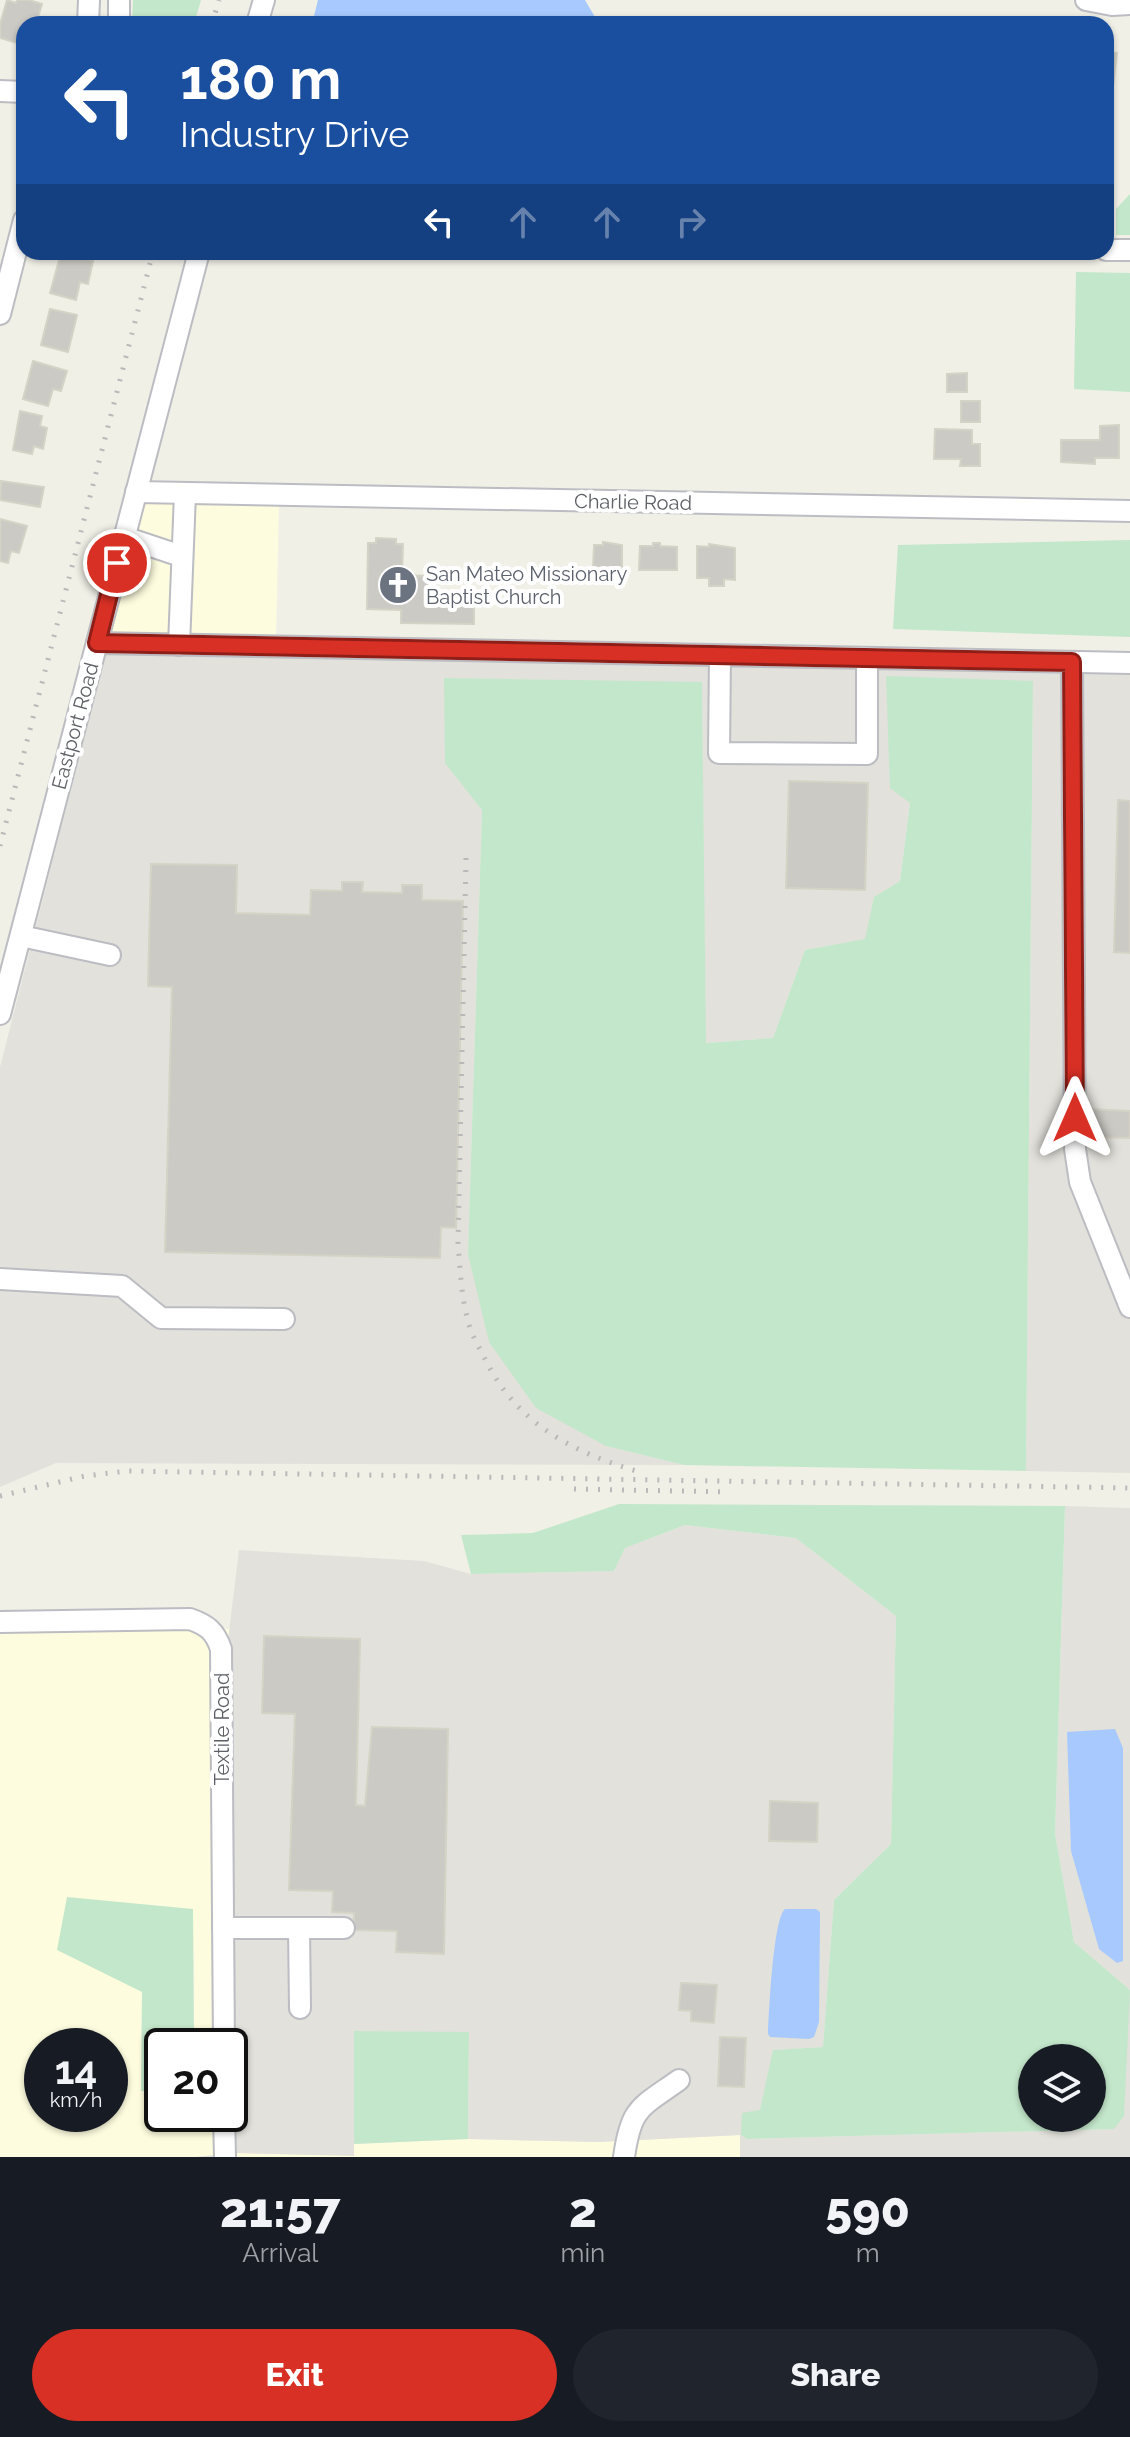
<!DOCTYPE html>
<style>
body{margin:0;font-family:Raleway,sans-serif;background:#20242c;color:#f1f3f6;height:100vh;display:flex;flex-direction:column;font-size:30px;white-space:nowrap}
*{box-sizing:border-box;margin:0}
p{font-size:26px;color:#9ea1a6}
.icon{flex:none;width:44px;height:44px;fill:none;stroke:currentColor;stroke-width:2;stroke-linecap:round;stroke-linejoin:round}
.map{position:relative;height:2157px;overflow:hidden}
.side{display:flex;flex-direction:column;background:#171b24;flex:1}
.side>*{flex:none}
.banner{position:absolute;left:16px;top:16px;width:1098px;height:244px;border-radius:24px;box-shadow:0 2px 6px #0004;background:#1a4fa0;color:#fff;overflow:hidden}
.buttons{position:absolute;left:1018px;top:2044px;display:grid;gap:16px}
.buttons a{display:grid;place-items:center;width:88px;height:88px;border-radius:50%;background:#171b24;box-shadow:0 2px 6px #0004;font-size:40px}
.speed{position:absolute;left:24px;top:2028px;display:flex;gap:16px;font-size:40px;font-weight:700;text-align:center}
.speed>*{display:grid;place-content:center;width:104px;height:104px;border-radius:50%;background:#171b24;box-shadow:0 2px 6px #0004;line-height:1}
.speed small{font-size:20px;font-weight:400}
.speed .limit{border:4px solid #111;border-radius:12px;background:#fff;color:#111}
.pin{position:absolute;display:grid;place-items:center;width:68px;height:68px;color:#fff;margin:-34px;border:4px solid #fff;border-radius:50%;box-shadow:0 2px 8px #0007}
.me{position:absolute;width:88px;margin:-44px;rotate:0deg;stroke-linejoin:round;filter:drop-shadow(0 0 6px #0008)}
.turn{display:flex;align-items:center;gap:28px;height:168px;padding:0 32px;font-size:36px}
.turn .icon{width:104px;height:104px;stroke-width:2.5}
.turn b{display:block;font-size:56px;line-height:68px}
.lanes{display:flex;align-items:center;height:76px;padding:0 32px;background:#0003;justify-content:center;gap:40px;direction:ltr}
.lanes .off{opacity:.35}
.eta{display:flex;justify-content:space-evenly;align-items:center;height:136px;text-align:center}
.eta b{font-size:48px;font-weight:800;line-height:56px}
.action{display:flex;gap:16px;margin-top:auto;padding:16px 32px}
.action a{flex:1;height:92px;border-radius:48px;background:#d93025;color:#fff;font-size:32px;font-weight:800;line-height:92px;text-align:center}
.action a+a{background:#20242c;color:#f1f3f6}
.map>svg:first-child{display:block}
.commercial{fill:#fefcde;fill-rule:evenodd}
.industrial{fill:#e2e1db}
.green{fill:#c3e7ca;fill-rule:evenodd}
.water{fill:#a8c9fe}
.building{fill:#cccac4;stroke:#d5d3c5;stroke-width:2}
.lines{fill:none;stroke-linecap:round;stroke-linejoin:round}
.minor-casing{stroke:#bbbdc2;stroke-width:24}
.minor{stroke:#fff;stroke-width:20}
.rail{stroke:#b9b9ba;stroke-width:5;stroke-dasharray:2 10;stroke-linecap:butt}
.route-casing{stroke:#8d1f18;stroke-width:20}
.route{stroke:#d93025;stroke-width:14}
.labels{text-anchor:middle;stroke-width:8;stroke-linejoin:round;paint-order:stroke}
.street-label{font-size:20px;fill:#5e6067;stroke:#fff}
.worship-label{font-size:20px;fill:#5b616d;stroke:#fff;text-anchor:start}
</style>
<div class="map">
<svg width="1130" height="2157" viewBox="0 0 1130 2157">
<rect width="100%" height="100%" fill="#f0f0e7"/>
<g class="commercial">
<path d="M 143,500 L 279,502 L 276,640 L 110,636 Z"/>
<path d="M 230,1629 L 235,2153 L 354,2155 L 354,2144 L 468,2139 L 599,2142 L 741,2135 L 740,2157 L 235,2157 L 234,2153 L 196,2157 L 0,2157 L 0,1632 ZM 193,1909 L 194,2046 L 230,2046 L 230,2114 L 162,2114 L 162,2092 L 141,2091 L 142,1992 ZM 42,2046 L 110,2046 L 110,2114 L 42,2114 Z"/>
</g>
<g class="industrial">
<path d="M 110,636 L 1130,655 L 1130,1473 L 1026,1471 L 1033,681 L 910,803 L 900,881 L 874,897 L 866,939 L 805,950 L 773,1038 L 705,1043 L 702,683 L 445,678 L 446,763 L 482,810 L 468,1254 L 606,1446 L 684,1465 L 56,1463 L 0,1487 L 0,1067 Z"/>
<path d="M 1065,1506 L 1130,1508 L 1130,2157 L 740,2157 L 740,2135 L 599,2142 L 468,2139 L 469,2033 L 355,2031 L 354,2156 L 235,2153 L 235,2157 L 196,2157 L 235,2153 L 228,1640 L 239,1550 L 424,1561 L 471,1574 L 614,1571 L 625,1548 L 685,1525 L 796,1538 L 896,1616 L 891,1844 L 834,1900 L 823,2047 L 774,2050 L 760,2111 L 741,2135 L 747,2139 L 1114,2129 L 1130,1990 L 1074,1942 L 1055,1834 Z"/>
</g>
<g class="green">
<path d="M 133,0 L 201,0 L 194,24 L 132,24 Z"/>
<path d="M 1130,194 L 1130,235 L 1116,235 L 1116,209 Z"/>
<path d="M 1076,272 L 1130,273 L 1130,392 L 1074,389 Z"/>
<path d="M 1130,540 L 1130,637 L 893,629 L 898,545 Z"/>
<path d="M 886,676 L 1033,681 L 1026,1471 L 684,1465 L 606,1446 L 536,1408 L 489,1342 L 468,1254 L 482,810 L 445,763 L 444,678 L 702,682 L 706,1043 L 773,1038 L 805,950 L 865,939 L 874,897 L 900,881 L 910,803 L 890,788 Z"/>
<path d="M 619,1504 L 1065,1506 L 1055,1834 L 1074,1942 L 1130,1990 L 1124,2116 L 1114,2129 L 747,2139 L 741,2135 L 742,2113 L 760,2110 L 773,2050 L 823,2047 L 834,1900 L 891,1844 L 896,1616 L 796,1538 L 685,1525 L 625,1548 L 614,1571 L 471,1574 L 461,1535 L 533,1533 ZM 1032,2058 L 1092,2058 L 1092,2118 L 1032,2118 Z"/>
<path d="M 67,1897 L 193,1909 L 194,2046 L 162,2046 L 162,2092 L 141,2091 L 142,1992 L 57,1950 Z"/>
<path d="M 354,2031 L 469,2032 L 468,2139 L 354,2144 Z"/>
</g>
<g class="water">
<path d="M 318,0 L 585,0 L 599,24 L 312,24 Z"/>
<path d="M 1115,1729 L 1123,1748 L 1123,1961 L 1117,1963 L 1099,1949 L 1071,1851 L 1067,1732 Z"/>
<path d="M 785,1909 L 816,1909 L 820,1912 L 819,2022 L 814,2037 L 809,2039 L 770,2037 L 768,2034 C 769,2013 773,1919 785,1909 Z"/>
</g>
<g class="building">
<path d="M 7,0 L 16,3 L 17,0 L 29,0 L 42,4 L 36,24 L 24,24 L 24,45 L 0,38 L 0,24 Z"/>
<path d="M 1106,46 L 1107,52 L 1117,53 L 1112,95 L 1106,94 Z"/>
<path d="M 61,253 L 93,261 L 88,284 L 80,282 L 76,300 L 50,293 Z"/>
<path d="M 50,309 L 77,315 L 68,352 L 41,345 Z"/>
<path d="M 33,361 L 67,371 L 61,391 L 53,389 L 48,406 L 23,399 Z"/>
<path d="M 967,373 L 967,392 L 947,392 L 947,374 Z"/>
<rect x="961" y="401" width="19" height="21"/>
<path d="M 20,411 L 42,416 L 40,426 L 47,428 L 43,449 L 34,446 L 32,454 L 13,450 Z"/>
<path d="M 1119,425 L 1119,458 L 1095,458 L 1095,464 L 1061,462 L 1061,440 L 1100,440 L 1100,426 Z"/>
<path d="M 935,429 L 972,430 L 972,444 L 980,444 L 980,466 L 960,466 L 961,459 L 934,459 Z"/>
<path d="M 1,481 L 44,487 L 40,507 L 0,500 Z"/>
<path d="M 0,519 L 27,526 L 19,553 L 11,551 L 8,563 L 0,561 Z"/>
<path d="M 376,538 L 396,539 L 396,544 L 403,544 L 402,575 L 428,576 L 427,594 L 474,595 L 474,624 L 401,623 L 401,610 L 367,609 L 368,543 L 376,543 Z"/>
<path d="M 603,542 L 622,545 L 622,569 L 593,569 L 594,545 L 603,545 Z"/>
<path d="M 653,543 L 660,543 L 660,546 L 677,547 L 677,570 L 639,570 L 640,546 L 653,546 Z"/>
<path d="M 709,544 L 735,548 L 735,580 L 724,579 L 724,586 L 709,586 L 709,578 L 697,578 L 697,546 L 709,547 Z"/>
<path d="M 789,781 L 868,783 L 865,890 L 786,888 Z"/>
<path d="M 1118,800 L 1130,801 L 1130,953 L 1114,952 Z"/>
<path d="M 151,864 L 237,865 L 236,913 L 310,915 L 311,890 L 342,891 L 342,882 L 363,882 L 362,892 L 402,893 L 402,885 L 422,885 L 422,900 L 463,901 L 456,1228 L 441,1227 L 440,1258 L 165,1252 L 172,987 L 148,986 Z"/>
<path d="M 1087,1109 L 1130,1111 L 1130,1138 L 1086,1137 Z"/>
<path d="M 264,1636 L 360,1639 L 356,1805 L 365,1806 L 372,1727 L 448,1729 L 444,1954 L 396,1952 L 397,1931 L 354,1930 L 354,1913 L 332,1912 L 333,1891 L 289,1890 L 295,1714 L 262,1713 Z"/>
<path d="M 770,1801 L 818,1803 L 817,1842 L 769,1841 Z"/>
<path d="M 681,1983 L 717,1985 L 714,2023 L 691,2021 L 691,2011 L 679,2010 Z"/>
<path d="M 720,2037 L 746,2038 L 744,2087 L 718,2086 Z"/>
</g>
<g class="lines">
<defs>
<g id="minor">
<path d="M 1086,0 L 1112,5 L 1130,4"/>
<path d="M 88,24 L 89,0"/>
<path d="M 119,24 L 119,0"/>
<path d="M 257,24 L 264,0"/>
<path d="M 0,91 L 24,92"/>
<path d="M 1106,250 L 1130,250"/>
<path d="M 0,314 L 24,220"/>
<path d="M 136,492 L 1130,511"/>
<path d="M 124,537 L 181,556"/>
<path d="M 97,643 L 1130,663"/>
<path d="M 179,645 L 185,494"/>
<path d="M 720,656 L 719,753 L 867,754 L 867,658"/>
<path d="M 1072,662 L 1075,1149 L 1080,1182 L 1130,1307"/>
<path d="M 21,936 L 110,955"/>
<path d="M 0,1014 L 199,252"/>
<path d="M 0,1279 L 122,1286 L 161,1318 L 284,1319"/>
<path d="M 0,1622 L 190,1619 C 207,1625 215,1631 221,1649 L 224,2046"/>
<path d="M 223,1928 L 344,1928"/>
<path d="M 299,1928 L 300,2008"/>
<path d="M 224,2114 L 225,2157"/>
<path d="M 624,2157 C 631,2107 640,2108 679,2080"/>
</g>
</defs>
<use href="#minor" class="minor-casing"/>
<use href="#minor" class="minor"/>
<g class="rail">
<path d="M 212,24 L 219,0"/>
<path d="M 0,846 L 153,252"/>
<path d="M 466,858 L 458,1242 C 460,1268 461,1295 468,1321 C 471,1333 477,1344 483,1355 C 515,1423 571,1452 640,1472"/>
<path d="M 574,1489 L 730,1492"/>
<path d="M 0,1496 L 85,1476 L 127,1471 L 1130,1488"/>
</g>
</g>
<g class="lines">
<defs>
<path id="route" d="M 117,563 L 97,643 L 1072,662 L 1075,1118"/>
</defs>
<use href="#route" class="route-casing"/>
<use href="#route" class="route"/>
</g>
<defs>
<symbol id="church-disc" viewBox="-11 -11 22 22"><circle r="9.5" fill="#6b7280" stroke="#fff"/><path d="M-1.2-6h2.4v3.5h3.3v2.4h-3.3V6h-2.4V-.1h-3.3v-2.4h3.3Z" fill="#fff"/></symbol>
</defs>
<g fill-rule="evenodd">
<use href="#church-disc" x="376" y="563" width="44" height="44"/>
</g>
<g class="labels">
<g class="street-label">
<text transform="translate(633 502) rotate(1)" y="7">Charlie Road</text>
<text transform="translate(75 726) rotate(-75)" y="7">Eastport Road</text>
<text transform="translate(222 1729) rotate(-90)" y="7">Textile Road</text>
</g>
<g class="worship-label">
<text x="426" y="581">San Mateo Missionary<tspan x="426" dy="23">Baptist Church</tspan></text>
</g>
</g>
</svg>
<div class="buttons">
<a><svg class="icon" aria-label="layers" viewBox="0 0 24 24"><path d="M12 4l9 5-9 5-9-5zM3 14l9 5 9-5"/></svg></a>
</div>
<div class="speed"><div>14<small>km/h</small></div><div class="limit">20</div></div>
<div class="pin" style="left:117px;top:563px;background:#d93025"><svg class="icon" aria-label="arrive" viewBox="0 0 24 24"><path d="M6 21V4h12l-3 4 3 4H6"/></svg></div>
<svg class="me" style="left:1075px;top:1118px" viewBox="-20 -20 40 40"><path d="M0-17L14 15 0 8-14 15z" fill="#d93025" stroke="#fff" stroke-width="4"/></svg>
<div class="banner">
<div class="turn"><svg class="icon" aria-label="left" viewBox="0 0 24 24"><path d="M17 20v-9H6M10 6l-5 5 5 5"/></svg><div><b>180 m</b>Industry Drive</div></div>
<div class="lanes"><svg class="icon" aria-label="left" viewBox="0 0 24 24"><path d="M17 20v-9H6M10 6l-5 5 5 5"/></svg><svg class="icon off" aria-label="ahead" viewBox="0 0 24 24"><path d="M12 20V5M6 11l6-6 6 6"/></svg><svg class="icon off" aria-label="ahead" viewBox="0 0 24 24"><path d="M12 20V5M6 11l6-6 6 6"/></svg><svg class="icon off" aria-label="right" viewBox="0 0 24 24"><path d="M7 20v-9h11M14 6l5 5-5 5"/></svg></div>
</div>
</div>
<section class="side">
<div class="eta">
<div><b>21:57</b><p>Arrival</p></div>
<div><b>2</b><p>min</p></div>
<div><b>590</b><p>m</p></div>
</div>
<div class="action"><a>Exit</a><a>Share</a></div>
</section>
